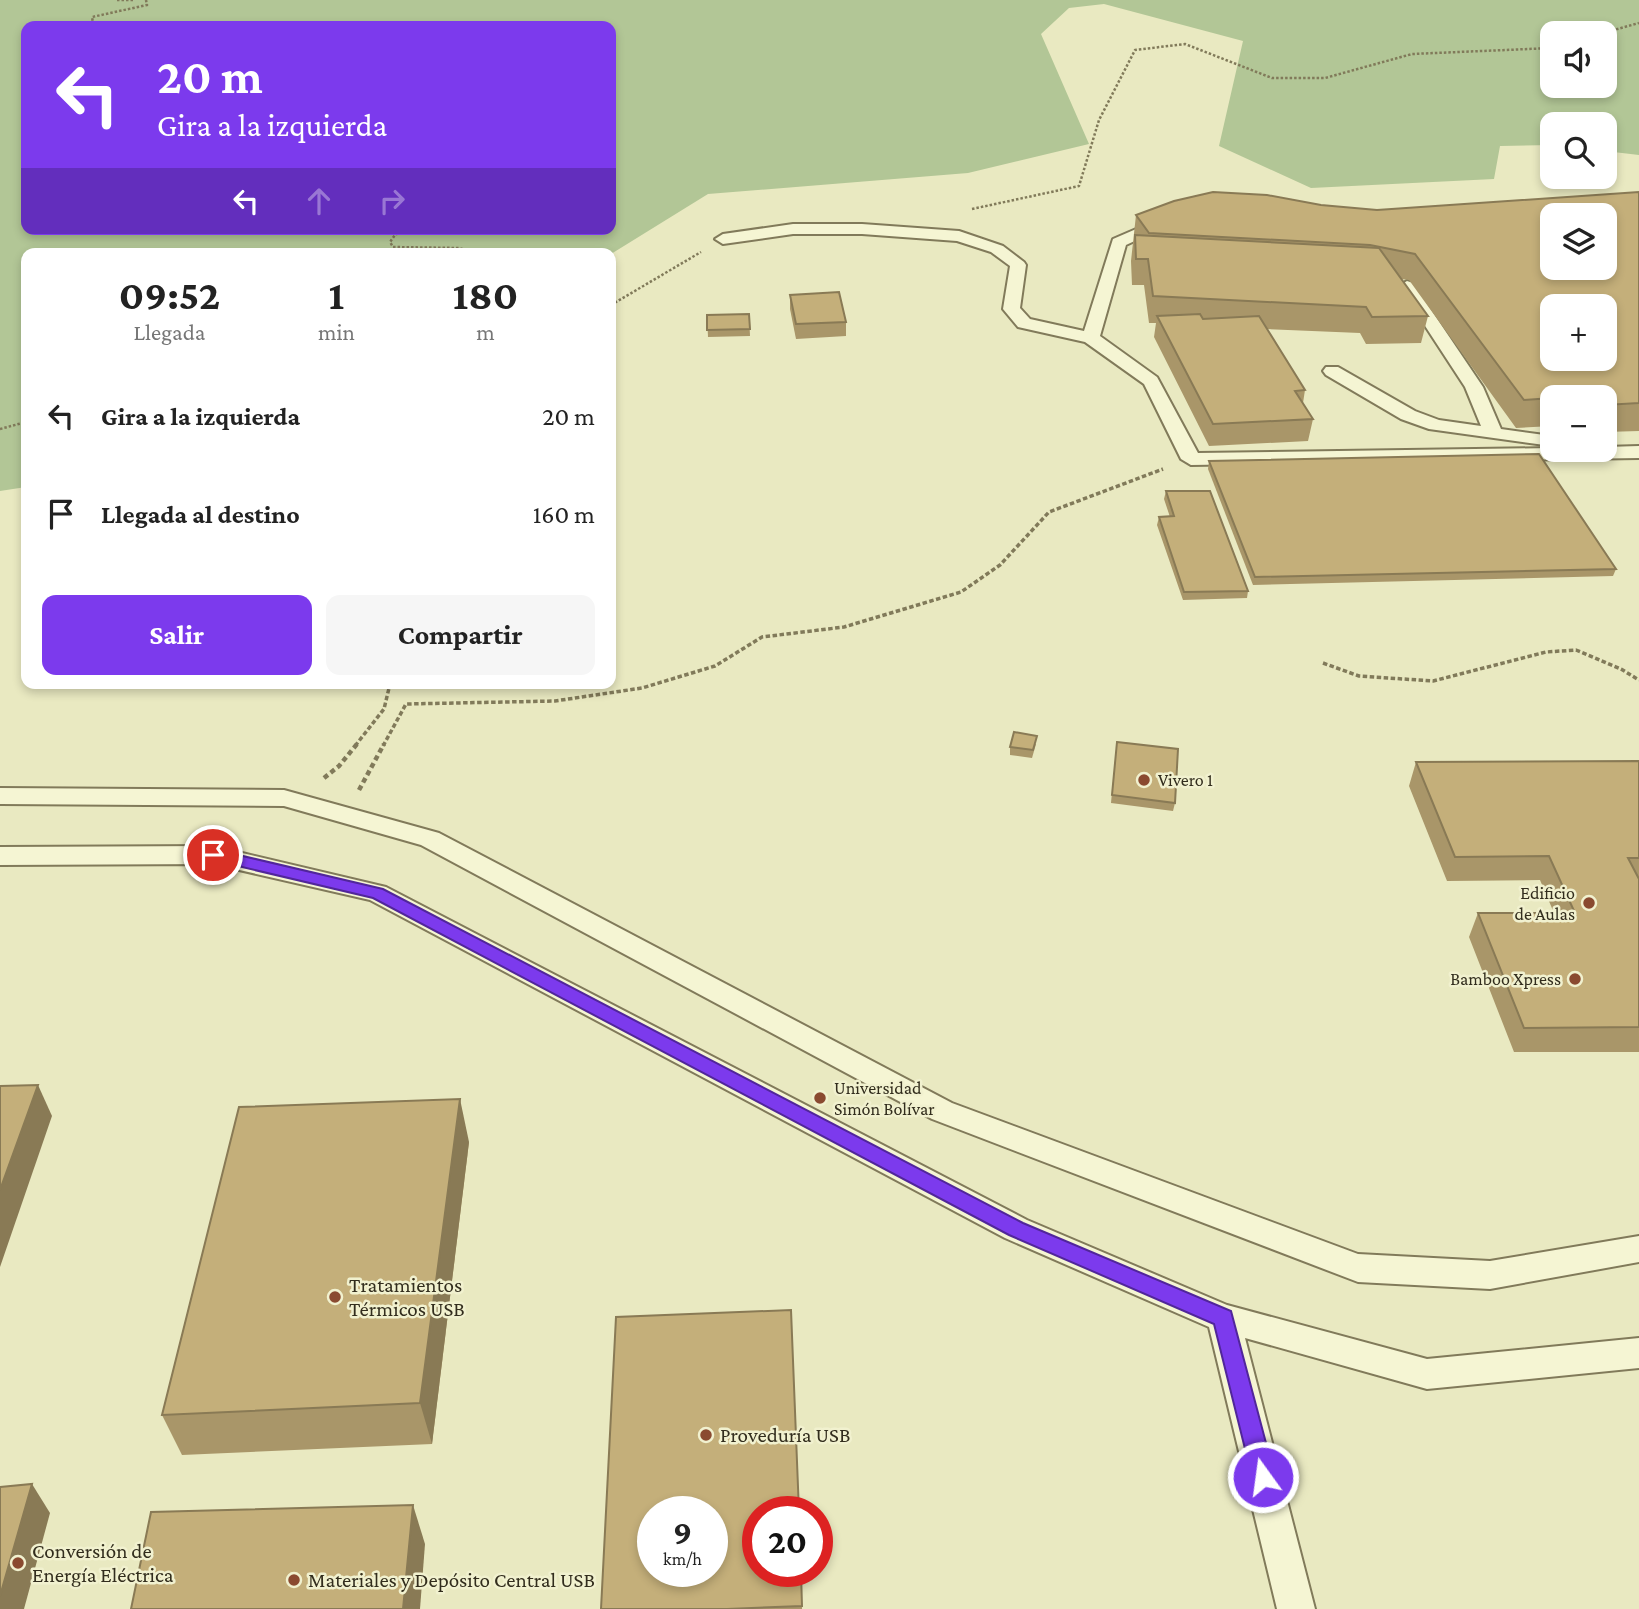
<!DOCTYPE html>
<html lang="es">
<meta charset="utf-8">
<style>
body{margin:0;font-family:"Crimson Pro",serif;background:#f6f6f6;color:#222;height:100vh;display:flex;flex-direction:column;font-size:26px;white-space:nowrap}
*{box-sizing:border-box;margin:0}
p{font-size:23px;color:#767676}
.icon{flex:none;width:38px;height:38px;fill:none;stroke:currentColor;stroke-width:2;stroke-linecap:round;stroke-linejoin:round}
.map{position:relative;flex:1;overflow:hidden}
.drawer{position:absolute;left:21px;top:248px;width:595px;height:441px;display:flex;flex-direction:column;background:#fff;border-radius:14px;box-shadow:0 4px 10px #0003}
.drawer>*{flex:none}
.banner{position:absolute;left:21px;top:21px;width:595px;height:214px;border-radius:14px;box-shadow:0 4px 10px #0003;background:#7c3aed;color:#fff;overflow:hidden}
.buttons{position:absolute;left:1540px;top:21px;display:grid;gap:14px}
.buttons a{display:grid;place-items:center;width:77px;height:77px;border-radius:14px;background:#fff;box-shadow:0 4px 10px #0003;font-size:35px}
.speed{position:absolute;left:637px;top:1496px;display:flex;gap:14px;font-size:35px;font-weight:700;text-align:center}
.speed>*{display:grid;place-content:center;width:91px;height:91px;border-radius:50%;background:#fff;box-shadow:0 4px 10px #0003;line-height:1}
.speed small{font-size:18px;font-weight:400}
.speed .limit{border:10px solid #d22;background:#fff;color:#111}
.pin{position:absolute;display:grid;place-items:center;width:60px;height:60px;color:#fff;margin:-30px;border:4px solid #fff;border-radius:50%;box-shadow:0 2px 7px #0007}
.me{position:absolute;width:77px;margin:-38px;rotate:346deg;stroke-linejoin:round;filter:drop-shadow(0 0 5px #0008)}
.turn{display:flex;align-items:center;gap:24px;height:147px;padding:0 21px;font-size:32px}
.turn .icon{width:91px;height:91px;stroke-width:2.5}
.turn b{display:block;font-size:49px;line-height:60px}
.lanes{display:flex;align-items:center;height:66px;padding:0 21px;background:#0003;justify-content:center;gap:35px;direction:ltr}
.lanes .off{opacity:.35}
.eta{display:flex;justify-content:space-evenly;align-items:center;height:119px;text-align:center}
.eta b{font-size:42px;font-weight:700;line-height:49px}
.cta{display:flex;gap:14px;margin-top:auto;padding:14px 21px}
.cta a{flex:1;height:80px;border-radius:14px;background:#7c3aed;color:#fff;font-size:28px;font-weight:700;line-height:80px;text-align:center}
.cta a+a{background:#f6f6f6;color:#222}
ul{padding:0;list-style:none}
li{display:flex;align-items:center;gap:21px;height:98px;padding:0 21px}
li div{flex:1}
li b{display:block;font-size:26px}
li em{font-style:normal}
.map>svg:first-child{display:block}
.green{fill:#b2c696;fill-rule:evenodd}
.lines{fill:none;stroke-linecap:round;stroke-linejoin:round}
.service-casing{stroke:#817a5a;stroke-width:4}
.path-far2{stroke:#817a5a;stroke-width:2.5;stroke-dasharray:2.5 2;stroke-linecap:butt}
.path-far1{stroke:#817a5a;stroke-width:3.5;stroke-dasharray:4.5 2.5;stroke-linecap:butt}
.path{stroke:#817a5a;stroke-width:4.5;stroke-dasharray:5 3.5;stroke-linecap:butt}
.service{fill:#f5f5d3;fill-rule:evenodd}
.wall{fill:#a99669}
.shaded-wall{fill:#897a55}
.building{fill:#c4af7a;stroke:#897a55;stroke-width:2;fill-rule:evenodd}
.route{fill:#7c3aed;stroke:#51269a;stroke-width:2}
.poi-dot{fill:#8a4a30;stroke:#f1f1cf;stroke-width:2.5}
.labels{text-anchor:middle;stroke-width:5;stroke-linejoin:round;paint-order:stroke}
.poi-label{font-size:18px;fill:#322d1d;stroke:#f1f1cf;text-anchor:start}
.near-poi-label{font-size:21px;fill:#322d1d;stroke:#f1f1cf;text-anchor:start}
</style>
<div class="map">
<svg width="1639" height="1609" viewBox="0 0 1639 1609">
<rect width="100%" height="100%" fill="#e9e9c1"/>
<path class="green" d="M 0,0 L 1639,0 L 1639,155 L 1605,151 L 1605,124 L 1552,124 L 1552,145 L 1500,146 L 1494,179 L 1311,188 L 1219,146 L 1243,41 L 1104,4 L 1069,8 L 1041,34 L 1089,144 L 968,173 L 708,194 L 611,254 L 26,254 L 26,487 L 0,491 ZM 26,26 L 611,26 L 611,229 L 26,229 ZM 1552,33 L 1605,33 L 1605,86 L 1552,86 Z"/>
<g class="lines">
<defs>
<g id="service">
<path d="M 1164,217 L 1169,219 L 1172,222 L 1169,225 L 1126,245 L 1100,336 L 1157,377 L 1198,453 L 1552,448 L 1552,450 L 1605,450 L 1605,447 L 1639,446 L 1639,458 L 1191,465 L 1181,459 L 1144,384 L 1085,342 L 1018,327 L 1003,309 L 1010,266 L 991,252 L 957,241 L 862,234 L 793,234 L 723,244 L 715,239 L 723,234 L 793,224 L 862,224 L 959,231 L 1003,246 L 1024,262 L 1026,265 L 1020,308 L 1030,319 L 1084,331 L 1113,239 Z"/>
<path d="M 1407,281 L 1413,283 L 1483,387 L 1501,429 L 1552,436 L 1552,446 L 1429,429 L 1401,419 L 1326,375 L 1323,371 L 1326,367 L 1338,367 L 1415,411 L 1439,420 L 1481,426 L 1465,387 L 1399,286 Z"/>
<path d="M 0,788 L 284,790 L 439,833 L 952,1103 L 1358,1254 L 1490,1261 L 1639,1236 L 1639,1262 L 1490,1289 L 1358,1282 L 932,1119 L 421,845 L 284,806 L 0,804 Z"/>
<path d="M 213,846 L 386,887 L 1027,1220 L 1227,1305 L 1427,1359 L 1639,1338 L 1639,1368 L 1427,1389 L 1245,1338 L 1315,1609 L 1277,1609 L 1209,1327 L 1005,1238 L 370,900 L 213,864 L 0,865 L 0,847 Z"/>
</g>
</defs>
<use href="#service" class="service-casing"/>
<g class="path-far2">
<path d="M 117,0 L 135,0"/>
<path d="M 99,26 L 93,23 L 92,17 L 147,5 L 146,0"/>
<path d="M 109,26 L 135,22 L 143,26"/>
<path d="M 1603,33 L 1639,23"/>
<path d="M 972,209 L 1079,186 L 1099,120 L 1135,50 L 1185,44 L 1272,78 L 1325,78 L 1412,54 L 1552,48"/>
<path d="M 406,229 L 395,235 L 390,242 L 393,247 L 459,248 L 480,254"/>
<path d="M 611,305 L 701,252"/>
<path d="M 0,429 L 26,422"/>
</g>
<g class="path-far1">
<path d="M 1323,663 L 1359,676 L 1433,681 L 1546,652 L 1576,650 L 1621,669 L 1639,680"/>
<path d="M 355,746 L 384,709 L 390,684"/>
<path d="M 383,746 L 406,704 L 555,701 L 642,688 L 715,666 L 762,637 L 844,627 L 961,592 L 1000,565 L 1049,512 L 1163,469"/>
</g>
<g class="path">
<path d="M 324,778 L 339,766 L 357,744"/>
<path d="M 359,790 L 384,744"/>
</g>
<use href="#service" class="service"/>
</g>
<g class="wall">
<path d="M 1639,192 L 1639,431 L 1605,432 L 1605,397 L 1552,397 L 1552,426 L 1516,428 L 1409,280 L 1401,279 L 1428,316 L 1421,343 L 1366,344 L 1360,333 L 1267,329 L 1305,390 L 1303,403 L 1313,419 L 1308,441 L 1209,446 L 1154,337 L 1156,323 L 1149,323 L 1144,285 L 1132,285 L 1131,261 L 1136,215 L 1321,205 L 1377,210 Z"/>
<path d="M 790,295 L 846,322 L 846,336 L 796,339 L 790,309 Z"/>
<path d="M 749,314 L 750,336 L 708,337 L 707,315 Z"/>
<path d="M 1209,461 L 1616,569 L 1613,576 L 1253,585 L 1208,469 Z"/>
<path d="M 1166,491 L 1248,591 L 1247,598 L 1183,600 L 1157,525 L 1159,517 L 1170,517 L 1164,499 Z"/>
<path d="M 1036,744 L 1032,758 L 1010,755 L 1010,747 Z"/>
<path d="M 1116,750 L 1175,803 L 1173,811 L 1111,803 Z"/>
<path d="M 1639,761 L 1639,1052 L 1514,1052 L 1469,937 L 1478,913 L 1554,913 L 1540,880 L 1447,881 L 1409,786 L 1416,762 Z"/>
<path d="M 469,1142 L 432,1444 L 182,1455 L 162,1415 Z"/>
<path d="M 801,1572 L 802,1609 L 601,1609 Z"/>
</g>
<g class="shaded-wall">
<path d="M 38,1085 L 52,1116 L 0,1267 L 0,1190 Z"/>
<path d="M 460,1099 L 469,1142 L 432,1444 L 420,1403 Z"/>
<path d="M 32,1484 L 50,1513 L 24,1609 L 0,1609 L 0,1596 Z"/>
<path d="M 413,1505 L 425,1544 L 420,1609 L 403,1609 Z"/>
</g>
<g class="building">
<path d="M 1213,192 L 1267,195 L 1321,205 L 1377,210 L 1639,192 L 1639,403 L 1605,405 L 1605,397 L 1552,397 L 1552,398 L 1524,400 L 1415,254 L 1370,245 L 1149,233 L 1136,215 L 1174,201 ZM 1552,215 L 1605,215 L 1605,268 L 1552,268 ZM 1552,306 L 1605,306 L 1605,359 L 1552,359 Z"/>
<path d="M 1135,235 L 1379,248 L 1428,316 L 1372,317 L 1366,307 L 1153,296 L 1148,259 L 1136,259 Z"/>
<path d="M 839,292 L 846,322 L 796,324 L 790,295 Z"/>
<path d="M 749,314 L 750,329 L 707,330 L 707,315 Z"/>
<path d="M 1200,314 L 1203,319 L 1259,316 L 1305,390 L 1295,391 L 1313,419 L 1213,424 L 1157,316 Z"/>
<path d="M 1539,454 L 1616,569 L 1255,577 L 1209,461 Z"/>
<path d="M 1166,491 L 1210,491 L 1248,591 L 1184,592 L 1159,517 L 1174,516 Z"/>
<path d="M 1014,732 L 1037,736 L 1033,750 L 1010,747 Z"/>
<path d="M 1117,742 L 1178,749 L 1175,803 L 1112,795 Z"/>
<path d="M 1639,761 L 1639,858 L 1628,858 L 1639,879 L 1639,1027 L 1524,1028 L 1478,913 L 1575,913 L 1549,856 L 1455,857 L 1416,762 Z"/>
<path d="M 38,1085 L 0,1190 L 0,1086 Z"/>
<path d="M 460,1099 L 420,1403 L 162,1415 L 239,1107 Z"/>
<path d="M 791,1310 L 799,1512 L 758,1512 L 758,1572 L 801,1572 L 802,1606 L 727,1609 L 601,1609 L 616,1317 ZM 653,1512 L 712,1512 L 712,1572 L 653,1572 Z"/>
<path d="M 32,1484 L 0,1596 L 0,1487 Z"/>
<path d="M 413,1505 L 403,1609 L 131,1609 L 151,1512 Z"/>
</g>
<path class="route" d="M 213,849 L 383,889 L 1023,1223 L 1231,1311 L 1275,1477 L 1271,1484 L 1263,1488 L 1255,1484 L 1252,1477 L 1214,1324 L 1009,1235 L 373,898 L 208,859 L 205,855 Z"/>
<g class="poi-dot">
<circle cx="1144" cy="780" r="7"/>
<circle cx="1589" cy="903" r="7"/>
<circle cx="1575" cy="979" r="7"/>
<circle cx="820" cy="1098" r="7"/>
<circle cx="335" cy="1297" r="7"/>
<circle cx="706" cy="1435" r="7"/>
<circle cx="18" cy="1563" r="7"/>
<circle cx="294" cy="1580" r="7"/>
</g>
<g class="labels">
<g class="poi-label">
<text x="1158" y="786">Vivero 1</text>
<text x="1575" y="899" text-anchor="end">Edificio<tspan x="1575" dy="21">de Aulas</tspan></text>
<text x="1561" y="985" text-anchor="end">Bamboo Xpress</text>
<text x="834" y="1094">Universidad<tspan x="834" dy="21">Simón Bolívar</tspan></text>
</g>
<g class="near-poi-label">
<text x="349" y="1292">Tratamientos<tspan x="349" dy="24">Térmicos USB</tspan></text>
<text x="720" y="1442">Proveduría USB</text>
<text x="32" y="1558">Conversión de<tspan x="32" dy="24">Energía Eléctrica</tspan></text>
<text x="308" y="1587">Materiales y Depósito Central USB</text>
</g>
</g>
</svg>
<div class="buttons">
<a><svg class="icon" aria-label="sound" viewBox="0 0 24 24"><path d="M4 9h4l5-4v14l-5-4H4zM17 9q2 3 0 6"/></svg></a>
<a><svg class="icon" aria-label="search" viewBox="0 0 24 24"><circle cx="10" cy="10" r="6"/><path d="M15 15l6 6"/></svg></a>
<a><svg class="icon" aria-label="layers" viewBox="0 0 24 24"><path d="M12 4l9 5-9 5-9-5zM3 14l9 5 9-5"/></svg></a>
<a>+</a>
<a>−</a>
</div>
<div class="speed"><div>9<small>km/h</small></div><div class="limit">20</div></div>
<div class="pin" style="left:213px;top:855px;background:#d93025"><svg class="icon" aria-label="arrive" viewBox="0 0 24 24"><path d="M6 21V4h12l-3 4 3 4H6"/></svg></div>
<svg class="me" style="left:1263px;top:1477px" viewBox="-20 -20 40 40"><circle r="17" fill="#7c3aed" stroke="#fff" stroke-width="3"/><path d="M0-11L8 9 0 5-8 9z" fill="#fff"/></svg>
<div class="banner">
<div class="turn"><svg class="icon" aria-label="left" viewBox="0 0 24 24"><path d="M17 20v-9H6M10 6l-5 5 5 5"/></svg><div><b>20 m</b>Gira a la izquierda</div></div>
<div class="lanes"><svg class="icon" aria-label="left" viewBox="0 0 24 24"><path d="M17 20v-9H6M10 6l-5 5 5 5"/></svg><svg class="icon off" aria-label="ahead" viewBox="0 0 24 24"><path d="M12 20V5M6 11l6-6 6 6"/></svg><svg class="icon off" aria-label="right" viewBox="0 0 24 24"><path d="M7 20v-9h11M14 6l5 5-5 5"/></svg></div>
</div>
<section class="drawer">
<div class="eta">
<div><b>09:52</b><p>Llegada</p></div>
<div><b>1</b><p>min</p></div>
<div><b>180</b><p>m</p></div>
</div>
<ul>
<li><svg class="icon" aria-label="left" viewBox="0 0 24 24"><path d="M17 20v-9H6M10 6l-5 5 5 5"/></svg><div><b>Gira a la izquierda</b></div><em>20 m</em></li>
<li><svg class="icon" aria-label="arrive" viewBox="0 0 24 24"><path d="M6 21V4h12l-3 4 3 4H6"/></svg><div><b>Llegada al destino</b></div><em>160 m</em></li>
</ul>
<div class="cta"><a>Salir</a><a>Compartir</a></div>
</section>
</div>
